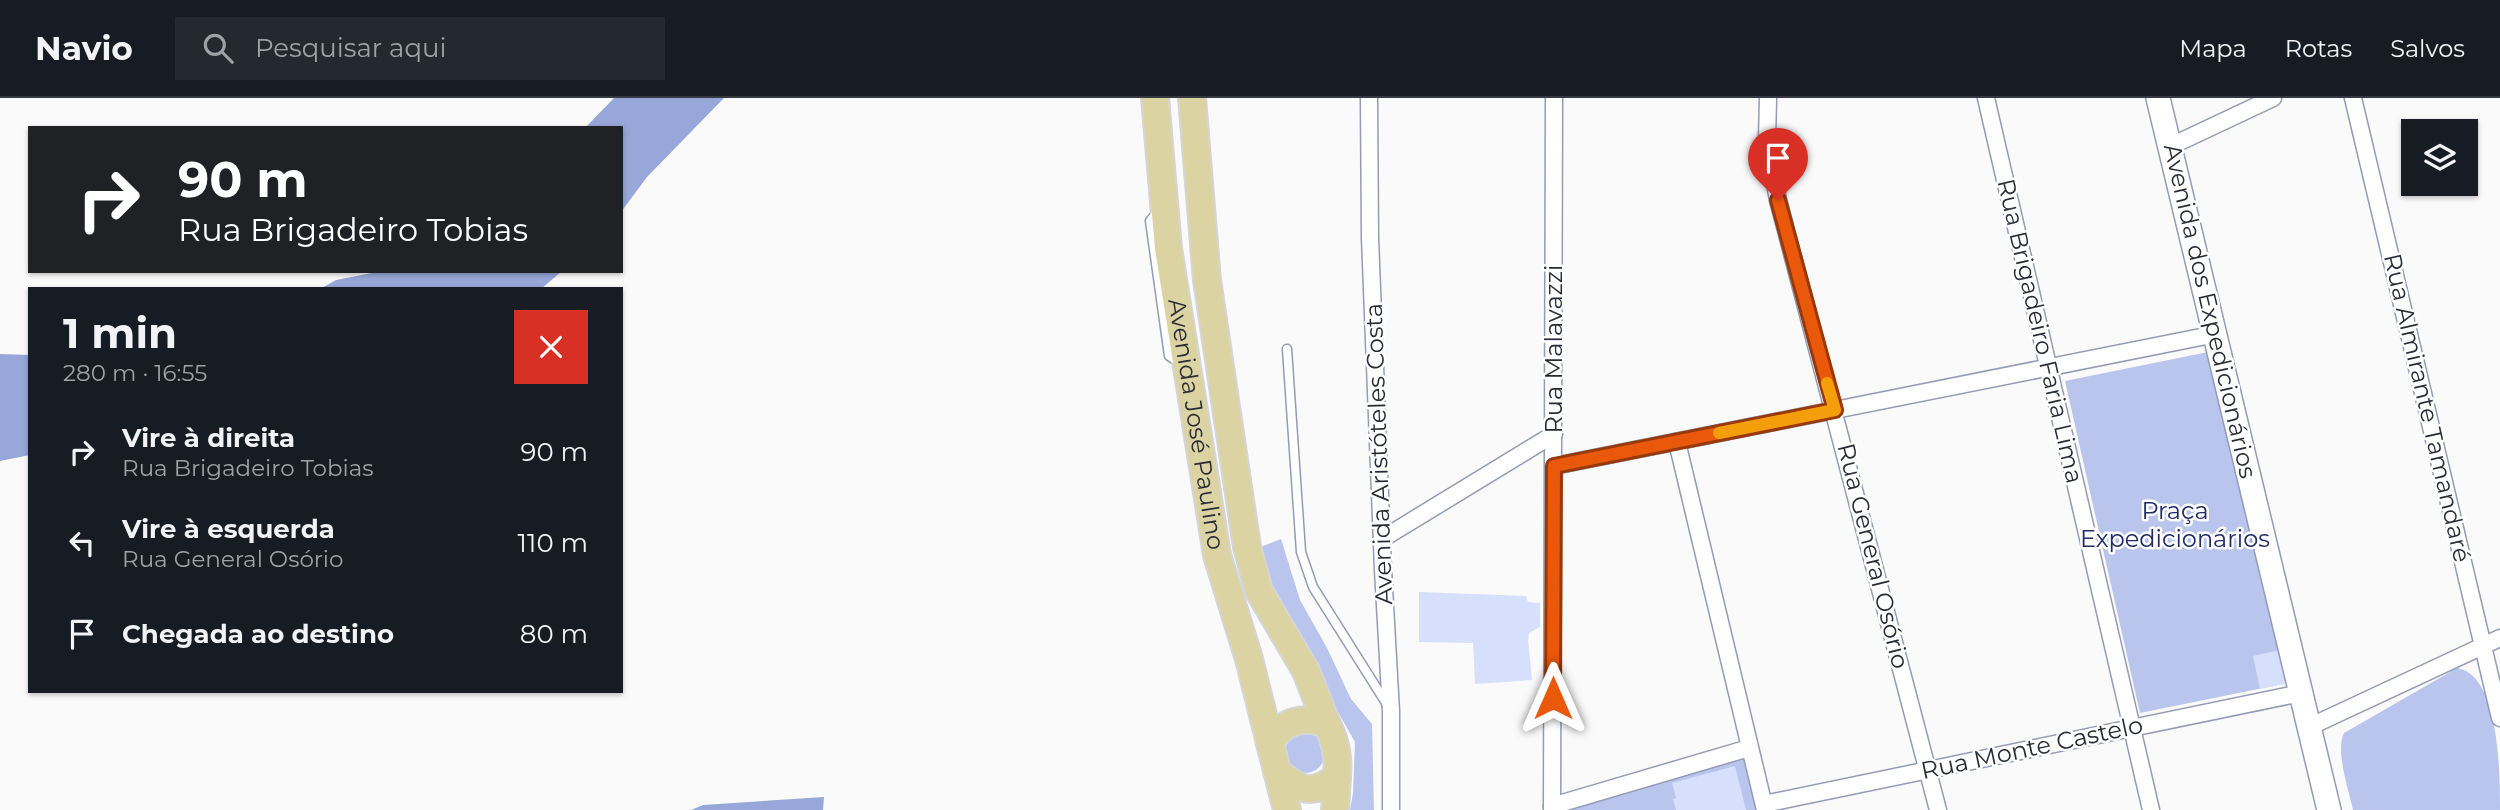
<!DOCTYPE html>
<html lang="pt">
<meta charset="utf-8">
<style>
body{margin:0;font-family:Montserrat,sans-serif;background:#242831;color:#f1f3f6;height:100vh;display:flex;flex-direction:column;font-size:26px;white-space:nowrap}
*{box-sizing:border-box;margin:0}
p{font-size:23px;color:#9ea1a6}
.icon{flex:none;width:38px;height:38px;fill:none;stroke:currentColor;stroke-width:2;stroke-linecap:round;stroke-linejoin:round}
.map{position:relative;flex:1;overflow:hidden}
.side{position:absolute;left:28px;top:189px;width:595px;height:406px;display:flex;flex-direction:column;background:#171b24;border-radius:0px;box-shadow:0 2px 5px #0004}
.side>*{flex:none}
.banner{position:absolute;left:28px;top:28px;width:595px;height:147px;border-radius:0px;box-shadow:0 2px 5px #0004;background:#202124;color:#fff;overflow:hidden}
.buttons{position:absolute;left:2401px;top:21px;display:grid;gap:14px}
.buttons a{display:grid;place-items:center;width:77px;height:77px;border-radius:0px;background:#171b24;box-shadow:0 2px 5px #0004;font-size:35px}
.pin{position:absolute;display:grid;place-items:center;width:60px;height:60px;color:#fff;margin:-72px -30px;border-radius:50% 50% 50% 0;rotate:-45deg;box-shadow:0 0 7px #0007}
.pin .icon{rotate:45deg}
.me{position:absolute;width:77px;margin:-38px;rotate:0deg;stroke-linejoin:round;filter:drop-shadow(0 0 5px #0008)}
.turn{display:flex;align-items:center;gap:24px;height:147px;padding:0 35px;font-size:32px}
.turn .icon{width:91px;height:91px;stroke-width:2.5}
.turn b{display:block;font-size:49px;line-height:60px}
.round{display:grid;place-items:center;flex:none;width:74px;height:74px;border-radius:0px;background:#242831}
.headline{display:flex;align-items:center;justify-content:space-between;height:119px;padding:0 35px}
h1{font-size:42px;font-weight:700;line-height:52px}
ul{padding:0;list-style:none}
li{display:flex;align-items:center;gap:21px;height:91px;padding:0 35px}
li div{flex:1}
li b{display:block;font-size:26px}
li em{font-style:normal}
header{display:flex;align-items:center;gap:42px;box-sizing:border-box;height:98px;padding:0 35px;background:#171b24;border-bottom:2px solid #363941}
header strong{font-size:33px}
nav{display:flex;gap:38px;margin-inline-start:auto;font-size:24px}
.search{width:490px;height:63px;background:#242831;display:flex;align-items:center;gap:18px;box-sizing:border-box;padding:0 24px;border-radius:0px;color:#9ea1a6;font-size:26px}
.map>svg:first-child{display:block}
.green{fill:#b9c5ed}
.water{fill:#98a7d9}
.building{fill:#d6dffc}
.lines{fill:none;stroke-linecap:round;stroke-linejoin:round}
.lane-casing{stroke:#939bb7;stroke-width:11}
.street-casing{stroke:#939bb7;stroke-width:19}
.secondary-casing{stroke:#939bb7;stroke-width:26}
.primary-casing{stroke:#d4d5d7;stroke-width:30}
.lane{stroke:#fff;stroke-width:8}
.street{stroke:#fff;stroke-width:16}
.secondary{stroke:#fff;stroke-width:23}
.primary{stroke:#dcd3a2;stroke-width:26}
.route-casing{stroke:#983908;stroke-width:18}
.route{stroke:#ea580c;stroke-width:12}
.slow{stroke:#f59e0b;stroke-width:12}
.labels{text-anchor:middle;stroke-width:5;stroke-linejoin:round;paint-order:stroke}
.street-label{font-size:24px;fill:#292c37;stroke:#fff}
.park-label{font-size:24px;fill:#212b67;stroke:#fff}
</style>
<header>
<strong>Navio</strong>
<div class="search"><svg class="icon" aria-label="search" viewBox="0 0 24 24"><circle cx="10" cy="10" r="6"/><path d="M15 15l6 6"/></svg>Pesquisar aqui</div>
<nav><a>Mapa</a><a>Rotas</a><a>Salvos</a></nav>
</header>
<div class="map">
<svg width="2500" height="712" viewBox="0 0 2500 712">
<rect width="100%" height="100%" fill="#fafafa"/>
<g class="green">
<path d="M 2213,253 L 2288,585 L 2140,615 L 2065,283 Z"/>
<path d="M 1281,441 L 1300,502 L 1327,550 L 1351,601 L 1372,626 L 1374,712 L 1350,712 L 1353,695 L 1355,644 L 1266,488 L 1258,450 Z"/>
<path d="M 2457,570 C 2500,577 2500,675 2500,712 L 2353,712 C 2349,693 2335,653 2344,635 Z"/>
<circle cx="1305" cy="655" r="20"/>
<path d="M 1742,660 L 1746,662 L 1759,712 L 1561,712 Z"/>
</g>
<g class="water">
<path d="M 614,0 L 724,0 L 647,79 L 621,114 L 621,30 L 585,30 Z"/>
<path d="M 382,173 L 562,173 L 541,191 L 320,191 L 336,182 Z"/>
<path d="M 0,256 L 30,257 L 30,357 L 0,363 Z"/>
<path d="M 824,699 L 823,712 L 691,712 L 703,707 Z"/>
</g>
<g class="building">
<path d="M 1419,494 L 1526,498 L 1528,504 L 1540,505 L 1540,529 L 1529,535 L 1528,542 L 1532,582 L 1475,586 L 1473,545 L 1419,544 Z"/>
<path d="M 2280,552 L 2288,585 L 2260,591 L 2253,558 Z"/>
<path d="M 1735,668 L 1746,712 L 1676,712 L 1673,701 L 1676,700 L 1672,685 Z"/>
</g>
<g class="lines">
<defs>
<g id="lane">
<path d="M 1158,113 L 1150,123 L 1169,258 L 1180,265"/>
<path d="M 1287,251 L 1301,454 L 1313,489 L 1388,608"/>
</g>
<g id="street">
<path d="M 1369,0 L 1370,140 L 1383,472 L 1391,613 L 1391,712"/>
<path d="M 1768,0 L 1767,42 L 1778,102 L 1938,712"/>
<path d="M 1986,0 L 2151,712"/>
<path d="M 2353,0 L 2500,620"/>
<path d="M 2171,48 L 2273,0"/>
<path d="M 1677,344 L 1765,712"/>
<path d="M 1554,368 L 2216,236"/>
<path d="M 1382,441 L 1554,336"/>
<path d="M 2309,629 L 2500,540"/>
<path d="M 1764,706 L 2301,595"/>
<path d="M 1552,708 L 1749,650"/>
<path d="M 1552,712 L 1554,0"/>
</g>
<path id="secondary" d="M 2158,0 L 2329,712"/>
<g id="primary">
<path id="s1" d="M 1155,0 L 1168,150 L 1217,457 L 1249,561 L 1270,645"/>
<path d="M 1192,0 L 1207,182 L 1247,449 L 1259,493 L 1306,573 L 1326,624"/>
<path d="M 1277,674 C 1302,693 1311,698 1337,679 C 1339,658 1335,642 1326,624 C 1302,619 1283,622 1270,645 L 1287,712"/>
<path d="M 1335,712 L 1337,679"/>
</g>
</defs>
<use href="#lane" class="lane-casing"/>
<use href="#street" class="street-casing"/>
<use href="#secondary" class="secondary-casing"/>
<use href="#primary" class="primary-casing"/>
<use href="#lane" class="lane"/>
<use href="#street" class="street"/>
<use href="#secondary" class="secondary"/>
<use href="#primary" class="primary"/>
</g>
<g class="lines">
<defs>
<path id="route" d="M 1553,600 L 1554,368 L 1835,312 L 1778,102"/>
</defs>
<use href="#route" class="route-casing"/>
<use href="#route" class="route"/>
<path class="slow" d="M 1719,335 L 1835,312 L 1827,285"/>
</g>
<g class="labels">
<g class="street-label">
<text transform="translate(2210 213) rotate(77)" y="8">Avenida dos Expedicionários</text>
<text transform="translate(2040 233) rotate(77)" y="8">Rua Brigadeiro Faria Lima</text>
<text transform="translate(1554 251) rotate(-90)" y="8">Rua Malavazzi</text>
<text transform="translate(2427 310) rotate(77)" y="8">Rua Almirante Tamandaré</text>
<text dy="8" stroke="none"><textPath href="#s1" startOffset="329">Avenida José Paulino</textPath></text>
<text transform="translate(1379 356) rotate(-92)" y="8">Avenida Aristóteles Costa</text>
<text transform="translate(1873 458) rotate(76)" y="8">Rua General Osório</text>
<text transform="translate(2032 650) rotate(-12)" y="8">Rua Monte Castelo</text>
</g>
<g class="park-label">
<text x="2175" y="421">Praça<tspan x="2175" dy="28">Expedicionários</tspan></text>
</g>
</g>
</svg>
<div class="buttons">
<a><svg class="icon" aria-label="layers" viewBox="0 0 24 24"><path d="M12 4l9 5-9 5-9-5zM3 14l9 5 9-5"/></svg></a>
</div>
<div class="pin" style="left:1778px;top:102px;background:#d93025"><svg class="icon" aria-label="arrive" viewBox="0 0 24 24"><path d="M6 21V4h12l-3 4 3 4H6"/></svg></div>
<svg class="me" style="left:1553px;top:600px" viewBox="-20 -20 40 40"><path d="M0-17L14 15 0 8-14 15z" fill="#ea580c" stroke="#fff" stroke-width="4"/></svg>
<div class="banner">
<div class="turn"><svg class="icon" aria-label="right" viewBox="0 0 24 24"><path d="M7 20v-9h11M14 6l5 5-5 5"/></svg><div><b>90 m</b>Rua Brigadeiro Tobias</div></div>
</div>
<section class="side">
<div class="headline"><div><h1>1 min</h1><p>280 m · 16:55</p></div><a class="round" style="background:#d93025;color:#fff"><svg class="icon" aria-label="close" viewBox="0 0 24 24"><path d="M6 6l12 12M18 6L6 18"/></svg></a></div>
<ul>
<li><svg class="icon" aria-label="right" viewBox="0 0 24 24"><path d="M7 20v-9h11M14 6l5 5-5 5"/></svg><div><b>Vire à direita</b><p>Rua Brigadeiro Tobias</p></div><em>90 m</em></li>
<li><svg class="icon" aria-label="left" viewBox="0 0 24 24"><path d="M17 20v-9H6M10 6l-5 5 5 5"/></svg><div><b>Vire à esquerda</b><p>Rua General Osório</p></div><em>110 m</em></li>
<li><svg class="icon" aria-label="arrive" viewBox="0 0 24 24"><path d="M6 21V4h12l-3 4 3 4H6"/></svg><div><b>Chegada ao destino</b></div><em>80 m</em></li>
</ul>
</section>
</div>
